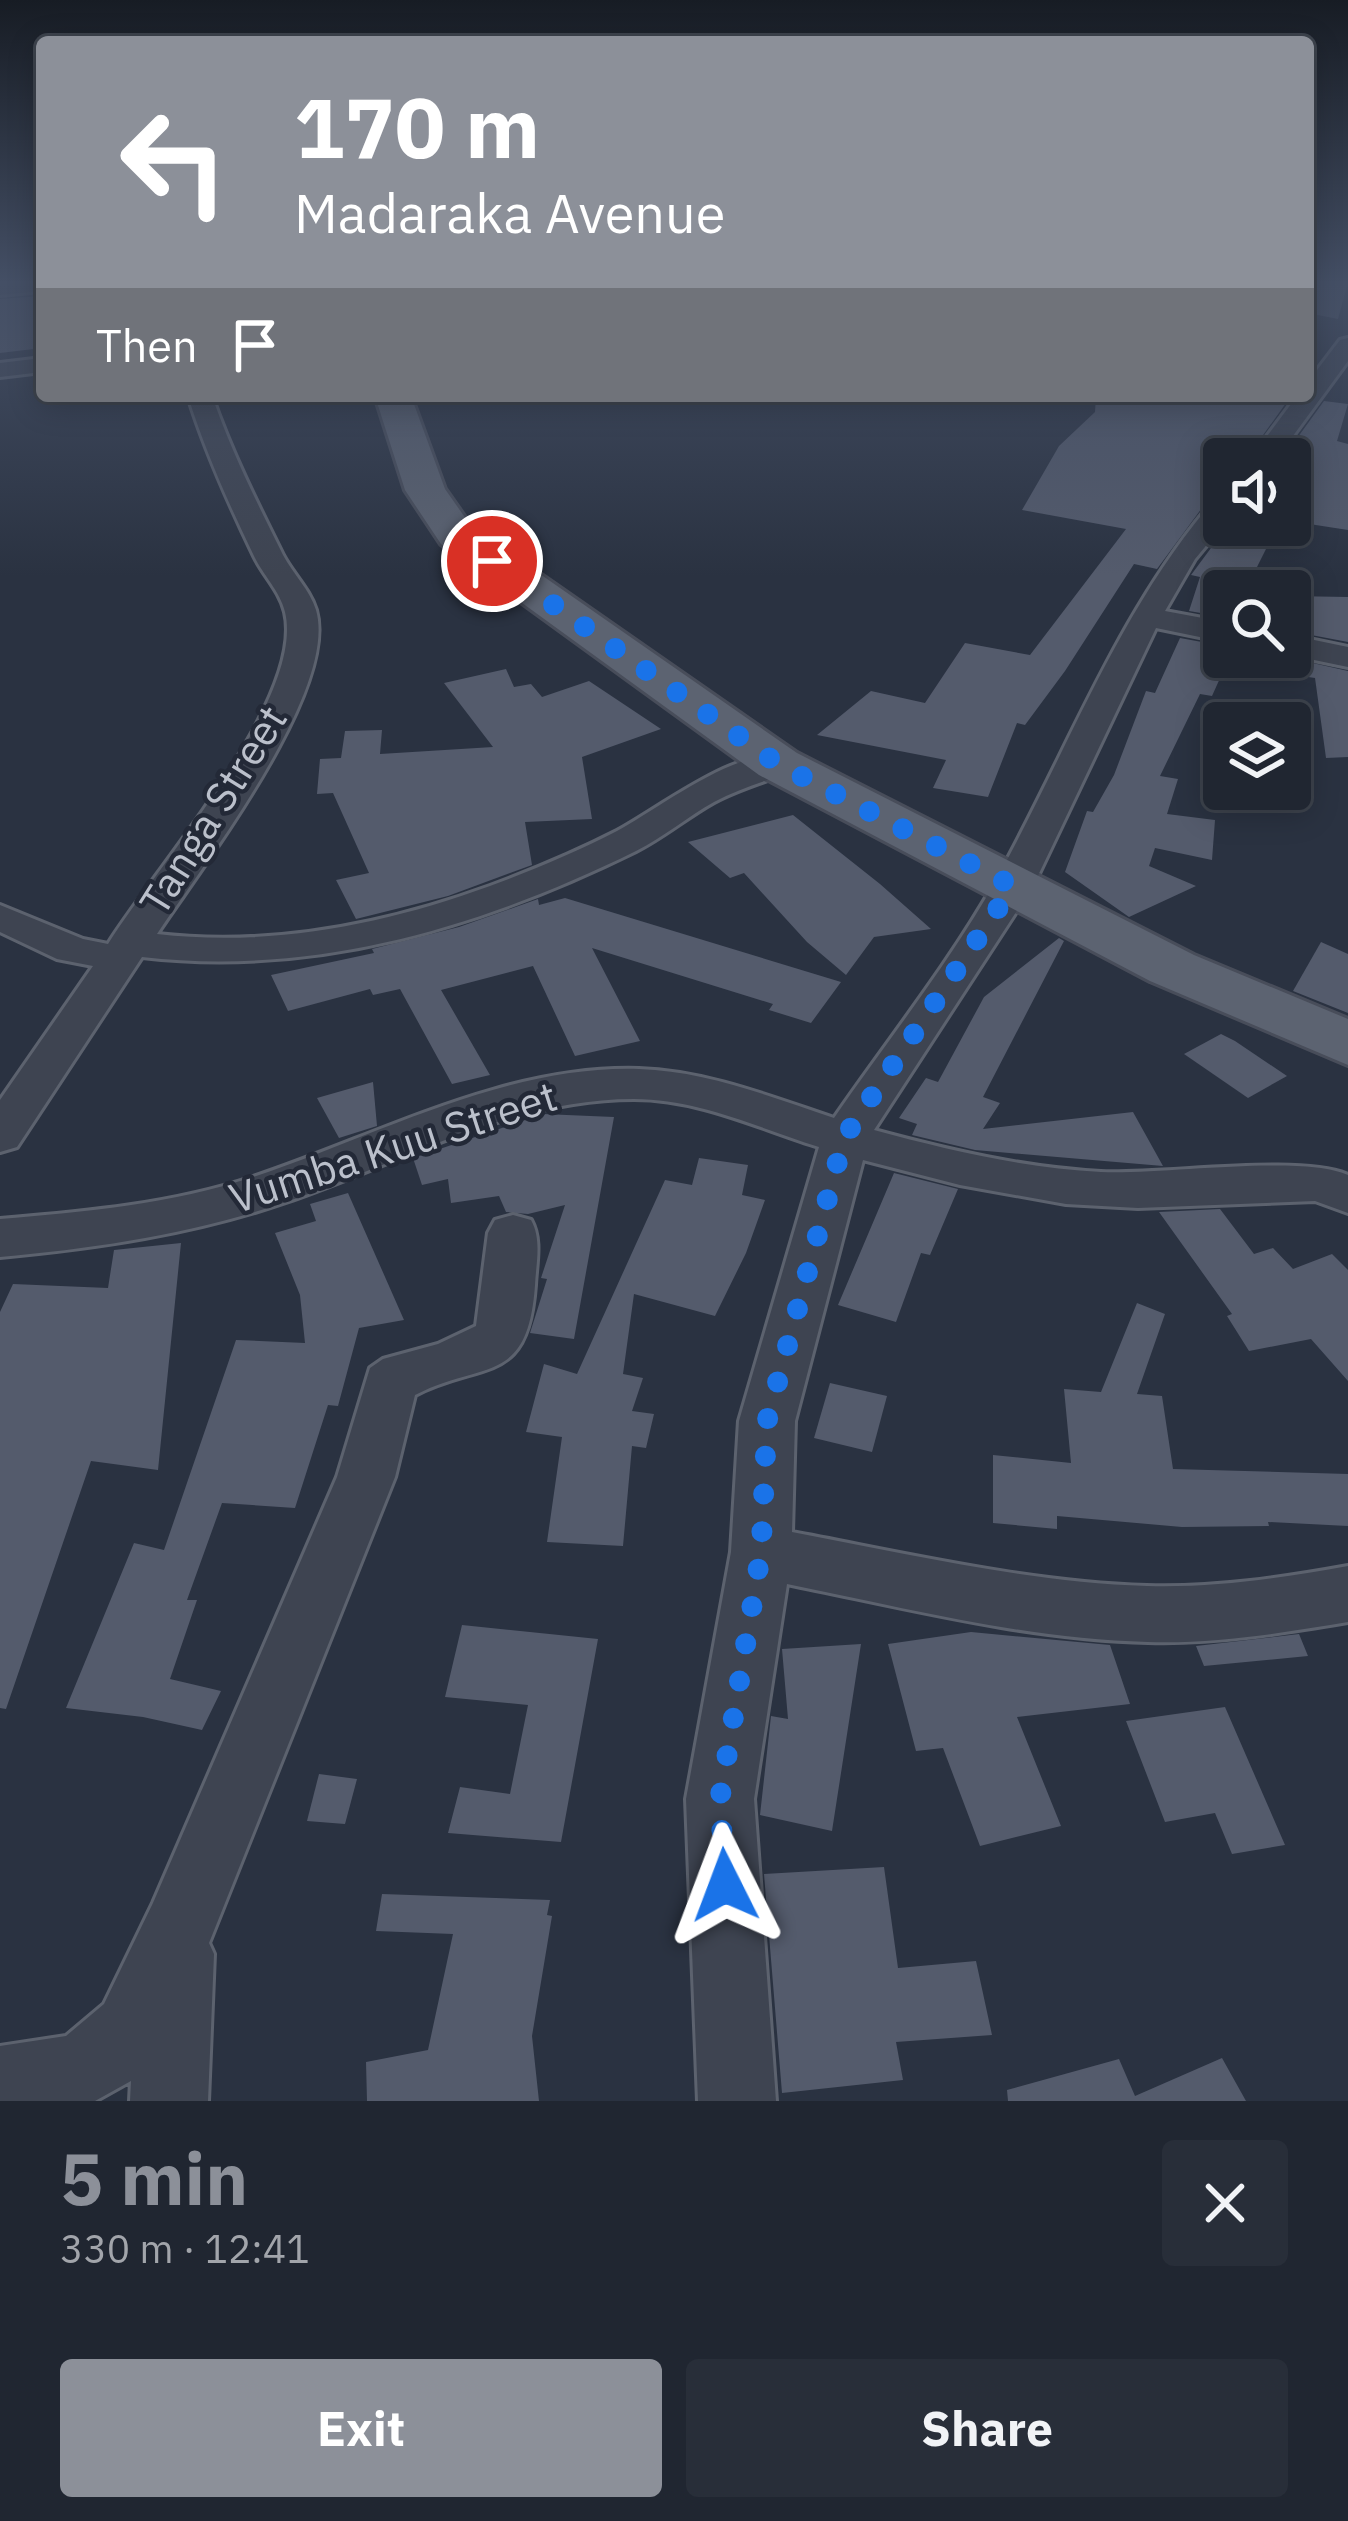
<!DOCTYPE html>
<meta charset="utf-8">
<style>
body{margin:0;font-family:"IBM Plex Sans",sans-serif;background:#282e39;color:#f1f3f6;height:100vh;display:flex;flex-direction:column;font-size:45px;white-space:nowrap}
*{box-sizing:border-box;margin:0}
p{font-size:39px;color:#a2a5ab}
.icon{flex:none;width:66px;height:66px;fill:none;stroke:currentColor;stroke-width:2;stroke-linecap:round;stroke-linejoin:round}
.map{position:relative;height:2101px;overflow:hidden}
.details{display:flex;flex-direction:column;background:#202631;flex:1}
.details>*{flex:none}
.hud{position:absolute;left:36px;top:36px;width:1278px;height:366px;border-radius:12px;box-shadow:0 6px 30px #0003,0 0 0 3px #3d434d;background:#8c9099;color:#fff;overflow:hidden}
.buttons{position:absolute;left:1203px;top:438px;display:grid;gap:24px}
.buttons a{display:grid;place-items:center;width:108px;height:108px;border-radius:12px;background:#202631;box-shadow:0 6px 30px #0003,0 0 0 3px #3d434d;font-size:60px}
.pin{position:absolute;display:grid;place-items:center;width:102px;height:102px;color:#fff;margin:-51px;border:6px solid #fff;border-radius:50%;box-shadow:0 3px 12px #0007}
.me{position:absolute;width:132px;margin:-66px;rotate:357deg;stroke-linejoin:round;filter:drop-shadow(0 0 9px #0008)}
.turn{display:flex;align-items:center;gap:42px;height:252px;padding:0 60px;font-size:54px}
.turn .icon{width:156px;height:156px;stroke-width:2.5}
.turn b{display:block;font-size:84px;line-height:102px}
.then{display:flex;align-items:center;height:114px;padding:0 60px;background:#0003;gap:24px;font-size:45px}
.round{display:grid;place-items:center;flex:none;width:126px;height:126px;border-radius:12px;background:#282e39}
.overview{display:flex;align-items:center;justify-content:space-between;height:204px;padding:0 60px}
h1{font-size:72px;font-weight:700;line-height:90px;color:#8c9099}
.action{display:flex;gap:24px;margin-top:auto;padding:24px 60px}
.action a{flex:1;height:138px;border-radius:12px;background:#8c9099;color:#fff;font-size:48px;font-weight:700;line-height:138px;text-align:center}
.action a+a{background:#282e39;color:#f1f3f6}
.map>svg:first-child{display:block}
.building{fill:#545b6c}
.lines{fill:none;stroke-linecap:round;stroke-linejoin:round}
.street-casing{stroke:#5c626e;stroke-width:6}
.primary-casing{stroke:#484d5a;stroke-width:6}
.street{fill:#3e4451;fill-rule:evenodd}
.primary{fill:#5c6371;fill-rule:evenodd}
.route{stroke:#1a73e8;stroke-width:21;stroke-dasharray:0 37.8}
.labels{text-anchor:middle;stroke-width:9;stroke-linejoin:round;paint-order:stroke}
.street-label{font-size:42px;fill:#bbc0cb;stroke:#232937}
</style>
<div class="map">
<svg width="1348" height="2101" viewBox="0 0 1348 2101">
<rect width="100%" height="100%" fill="#2a3241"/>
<g class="building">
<path d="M 1312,282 L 1348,282 L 1338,319 L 1308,313 Z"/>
<path d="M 42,296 L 42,348 L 0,353 L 0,299 Z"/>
<path d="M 1096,396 L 1291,396 L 1246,459 L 1224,459 L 1224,494 L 1210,497 L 1157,569 L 1134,564 L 1065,671 L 1025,725 L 1017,723 L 988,797 L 933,788 L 946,760 L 817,735 L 871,691 L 925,703 L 965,643 L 1030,655 L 1126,529 L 1022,510 L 1059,446 L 1095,412 Z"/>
<path d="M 1324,401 L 1348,404 L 1337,441 L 1348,444 L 1348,530 L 1290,521 L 1290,459 L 1282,459 Z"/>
<path d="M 1228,525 L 1278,525 L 1245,591 L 1224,591 L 1224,617 L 1189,611 L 1200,577 L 1191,575 Z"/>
<path d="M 1290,596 L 1348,597 L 1348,642 L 1290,631 Z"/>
<path d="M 1180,638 L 1224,646 L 1224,657 L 1286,657 L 1348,671 L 1348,757 L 1326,758 L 1315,678 L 1226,665 L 1212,696 L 1200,694 L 1160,776 L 1178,779 L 1167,814 L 1215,820 L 1212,860 L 1155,848 L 1149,866 L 1196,886 L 1129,917 L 1065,872 L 1087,811 L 1093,812 L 1114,775 L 1146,691 L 1155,693 Z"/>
<path d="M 506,669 L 514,687 L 531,684 L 542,697 L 589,681 L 661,729 L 582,757 L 592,819 L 525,822 L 532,865 L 448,896 L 356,919 L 336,880 L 369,873 L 333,793 L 317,794 L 320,759 L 341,758 L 345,731 L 382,730 L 380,754 L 493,747 L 444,683 Z"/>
<path d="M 793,815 L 880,884 L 931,929 L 874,937 L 846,975 L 807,942 L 744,873 L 730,878 L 688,842 Z"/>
<path d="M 565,898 L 841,982 L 811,1023 L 769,1010 L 773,1004 L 592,948 L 640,1041 L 575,1056 L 533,966 L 441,990 L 490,1075 L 452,1084 L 400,989 L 373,995 L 370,989 L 288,1011 L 271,975 L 374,953 L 372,949 L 459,927 L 538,899 L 539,905 Z"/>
<path d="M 1059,938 L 1064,941 L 983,1097 L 1000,1103 L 983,1129 L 1133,1112 L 1163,1166 L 975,1150 L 912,1135 L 917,1124 L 899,1118 L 926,1078 L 938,1082 L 984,997 Z"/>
<path d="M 1321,942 L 1348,954 L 1348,1013 L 1293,991 Z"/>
<path d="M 1221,1034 L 1235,1041 L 1287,1076 L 1248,1098 L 1184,1054 Z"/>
<path d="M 373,1082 L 377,1126 L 339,1138 L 317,1098 Z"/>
<path d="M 543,1114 L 614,1117 L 574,1339 L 530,1333 L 547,1279 L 541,1278 L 565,1205 L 528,1214 L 506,1212 L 499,1196 L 451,1203 L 448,1179 L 422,1185 L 413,1158 Z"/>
<path d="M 699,1158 L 748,1165 L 742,1195 L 765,1200 L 746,1253 L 715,1316 L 634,1294 L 623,1374 L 643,1378 L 632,1411 L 654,1414 L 646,1448 L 632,1446 L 623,1546 L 547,1542 L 562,1437 L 526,1432 L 544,1364 L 577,1374 L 665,1180 L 692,1185 Z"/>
<path d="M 894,1173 L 958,1189 L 930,1255 L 921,1253 L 896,1322 L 838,1305 Z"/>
<path d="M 348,1193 L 404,1320 L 359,1328 L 338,1406 L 328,1405 L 295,1508 L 222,1503 L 187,1600 L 197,1600 L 170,1679 L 221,1691 L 202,1730 L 143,1717 L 66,1708 L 134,1543 L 164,1550 L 236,1340 L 305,1343 L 300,1295 L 275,1233 L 316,1221 L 310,1204 Z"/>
<path d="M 1220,1209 L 1254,1254 L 1273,1248 L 1293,1269 L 1332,1254 L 1348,1270 L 1348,1381 L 1311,1339 L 1249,1351 L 1227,1316 L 1232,1314 L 1159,1212 Z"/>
<path d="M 181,1243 L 158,1470 L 91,1461 L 6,1709 L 0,1708 L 0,1312 L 13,1284 L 108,1288 L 114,1250 Z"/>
<path d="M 1137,1303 L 1165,1314 L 1137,1394 L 1162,1396 L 1173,1469 L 1348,1474 L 1348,1526 L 1268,1522 L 1269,1526 L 1182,1527 L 1057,1516 L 1057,1529 L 993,1523 L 993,1455 L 1071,1463 L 1064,1389 L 1101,1392 Z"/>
<path d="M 830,1383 L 887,1396 L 872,1452 L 814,1438 Z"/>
<path d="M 462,1625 L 598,1639 L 561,1842 L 448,1833 L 460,1787 L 510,1794 L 528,1705 L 445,1697 Z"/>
<path d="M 971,1632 L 1110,1645 L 1130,1704 L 1017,1717 L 1061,1826 L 980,1846 L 943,1748 L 916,1751 L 888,1644 Z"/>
<path d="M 1299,1634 L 1308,1656 L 1204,1666 L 1196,1646 Z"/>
<path d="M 861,1644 L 832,1831 L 760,1815 L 771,1716 L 788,1719 L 782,1649 Z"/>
<path d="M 1225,1707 L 1285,1845 L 1232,1854 L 1215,1813 L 1165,1822 L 1126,1721 Z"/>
<path d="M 319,1774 L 357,1779 L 345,1824 L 307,1821 Z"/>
<path d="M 884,1867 L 898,1968 L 976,1961 L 992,2035 L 896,2042 L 903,2080 L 782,2093 L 764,1874 Z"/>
<path d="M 382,1894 L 550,1900 L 547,1915 L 552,1916 L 532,2036 L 539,2101 L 367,2101 L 366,2062 L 428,2050 L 453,1934 L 376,1931 Z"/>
<path d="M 1222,2058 L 1246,2101 L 1008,2101 L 1007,2090 L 1119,2059 L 1135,2096 Z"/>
</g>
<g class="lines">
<defs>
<g id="street">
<path d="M 42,282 L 42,291 L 0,295 L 0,283 Z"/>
<path d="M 1348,338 L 1348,361 L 1276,459 L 1250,459 L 1297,396 L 1308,396 L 1308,382 L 1340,340 Z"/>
<path d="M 42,358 L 42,372 L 0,377 L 0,363 Z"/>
<path d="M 188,396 L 212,396 C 231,451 257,503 283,555 C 293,574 310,590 316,610 C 339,690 202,866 157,934 C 271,947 383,925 490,886 C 533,870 576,852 617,831 C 660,808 740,744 791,756 L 796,764 L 791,772 C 765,781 738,789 714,802 C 687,817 664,837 636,851 C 482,927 315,977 142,957 L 17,1147 L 0,1152 L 0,1100 L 93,966 L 57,959 L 0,932 L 0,905 L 83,939 L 108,944 C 154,870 306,699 285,612 C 280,591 263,575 254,556 C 229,504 205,451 188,396 Z"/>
<path d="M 1224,498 L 1224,524 L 1195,559 L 1165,611 L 1224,622 L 1224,642 L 1156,628 L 1033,886 L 874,1130 C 948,1150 1024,1168 1101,1172 C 1163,1175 1300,1154 1348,1175 L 1348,1213 L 1315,1201 L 1138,1208 L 1066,1204 L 960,1185 L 863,1160 L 795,1421 L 792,1532 C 909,1554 1027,1582 1147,1586 C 1214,1588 1282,1578 1348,1566 L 1348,1622 C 1282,1633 1215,1644 1148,1642 C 1026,1639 906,1608 787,1584 L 754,1799 L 776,2101 L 698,2101 L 686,1799 L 731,1552 L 739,1421 L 819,1147 C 758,1128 699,1099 634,1099 C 511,1099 400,1163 286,1202 C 193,1234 97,1248 0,1257 L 0,1219 C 85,1212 172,1204 253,1177 C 377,1136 504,1065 639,1069 C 706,1071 771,1097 834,1118 C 887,1041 949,964 995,882 C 1067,753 1117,613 1214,500 Z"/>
<path d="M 1290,635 L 1348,647 L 1348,667 L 1290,655 Z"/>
<path d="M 513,1215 L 531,1220 C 542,1240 536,1263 535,1285 C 528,1387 482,1360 415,1395 L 395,1477 L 209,1943 L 214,1954 L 208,2101 L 130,2101 L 131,2081 L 95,2101 L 0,2101 L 0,2046 L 66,2036 L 104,2004 L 153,1903 L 337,1477 L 370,1368 L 383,1359 L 438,1344 L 476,1326 L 488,1233 L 495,1220 Z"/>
</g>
<path id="primary" d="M 375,396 L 411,396 L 445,489 L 471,526 L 797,753 L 1194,955 L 1348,1019 L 1348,1065 L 1150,981 L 759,775 L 441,544 L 405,490 Z"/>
</defs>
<use href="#street" class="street-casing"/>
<use href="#primary" class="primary-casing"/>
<use href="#street" class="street"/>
<use href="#primary" class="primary"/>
</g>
<linearGradient id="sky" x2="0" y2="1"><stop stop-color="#171c24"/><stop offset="0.49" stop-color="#444f65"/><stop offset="1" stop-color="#444f65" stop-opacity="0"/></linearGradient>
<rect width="1348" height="576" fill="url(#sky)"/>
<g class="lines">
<path class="route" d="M 492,561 L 778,764 L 1013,886 L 844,1138 L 767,1421 L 761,1552 L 720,1798 L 725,1885"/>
</g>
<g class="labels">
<g class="street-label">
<text transform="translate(213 810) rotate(-58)" y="15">Tanga Street</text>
<text transform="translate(393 1147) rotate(-18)" y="15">Vumba Kuu Street</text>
</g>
</g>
</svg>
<div class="buttons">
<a><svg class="icon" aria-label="sound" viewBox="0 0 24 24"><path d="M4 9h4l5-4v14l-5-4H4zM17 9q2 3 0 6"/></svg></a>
<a><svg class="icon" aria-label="search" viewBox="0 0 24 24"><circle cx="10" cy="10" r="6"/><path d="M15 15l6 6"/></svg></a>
<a><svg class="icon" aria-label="layers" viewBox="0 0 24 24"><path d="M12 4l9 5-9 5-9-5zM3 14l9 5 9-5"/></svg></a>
</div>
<div class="pin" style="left:492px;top:561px;background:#d93025"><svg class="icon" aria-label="arrive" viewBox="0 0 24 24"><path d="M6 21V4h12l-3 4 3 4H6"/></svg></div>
<svg class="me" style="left:725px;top:1885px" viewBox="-20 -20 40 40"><path d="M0-17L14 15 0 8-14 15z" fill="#1a73e8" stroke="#fff" stroke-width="4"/></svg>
<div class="hud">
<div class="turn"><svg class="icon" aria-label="left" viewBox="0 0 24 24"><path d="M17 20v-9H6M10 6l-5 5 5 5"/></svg><div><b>170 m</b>Madaraka Avenue</div></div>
<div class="then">Then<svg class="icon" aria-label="arrive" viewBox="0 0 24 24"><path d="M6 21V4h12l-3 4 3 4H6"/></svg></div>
</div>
</div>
<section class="details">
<div class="overview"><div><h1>5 min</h1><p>330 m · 12:41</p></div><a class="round"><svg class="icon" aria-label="close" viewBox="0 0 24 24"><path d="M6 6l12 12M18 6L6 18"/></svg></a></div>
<div class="action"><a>Exit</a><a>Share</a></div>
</section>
